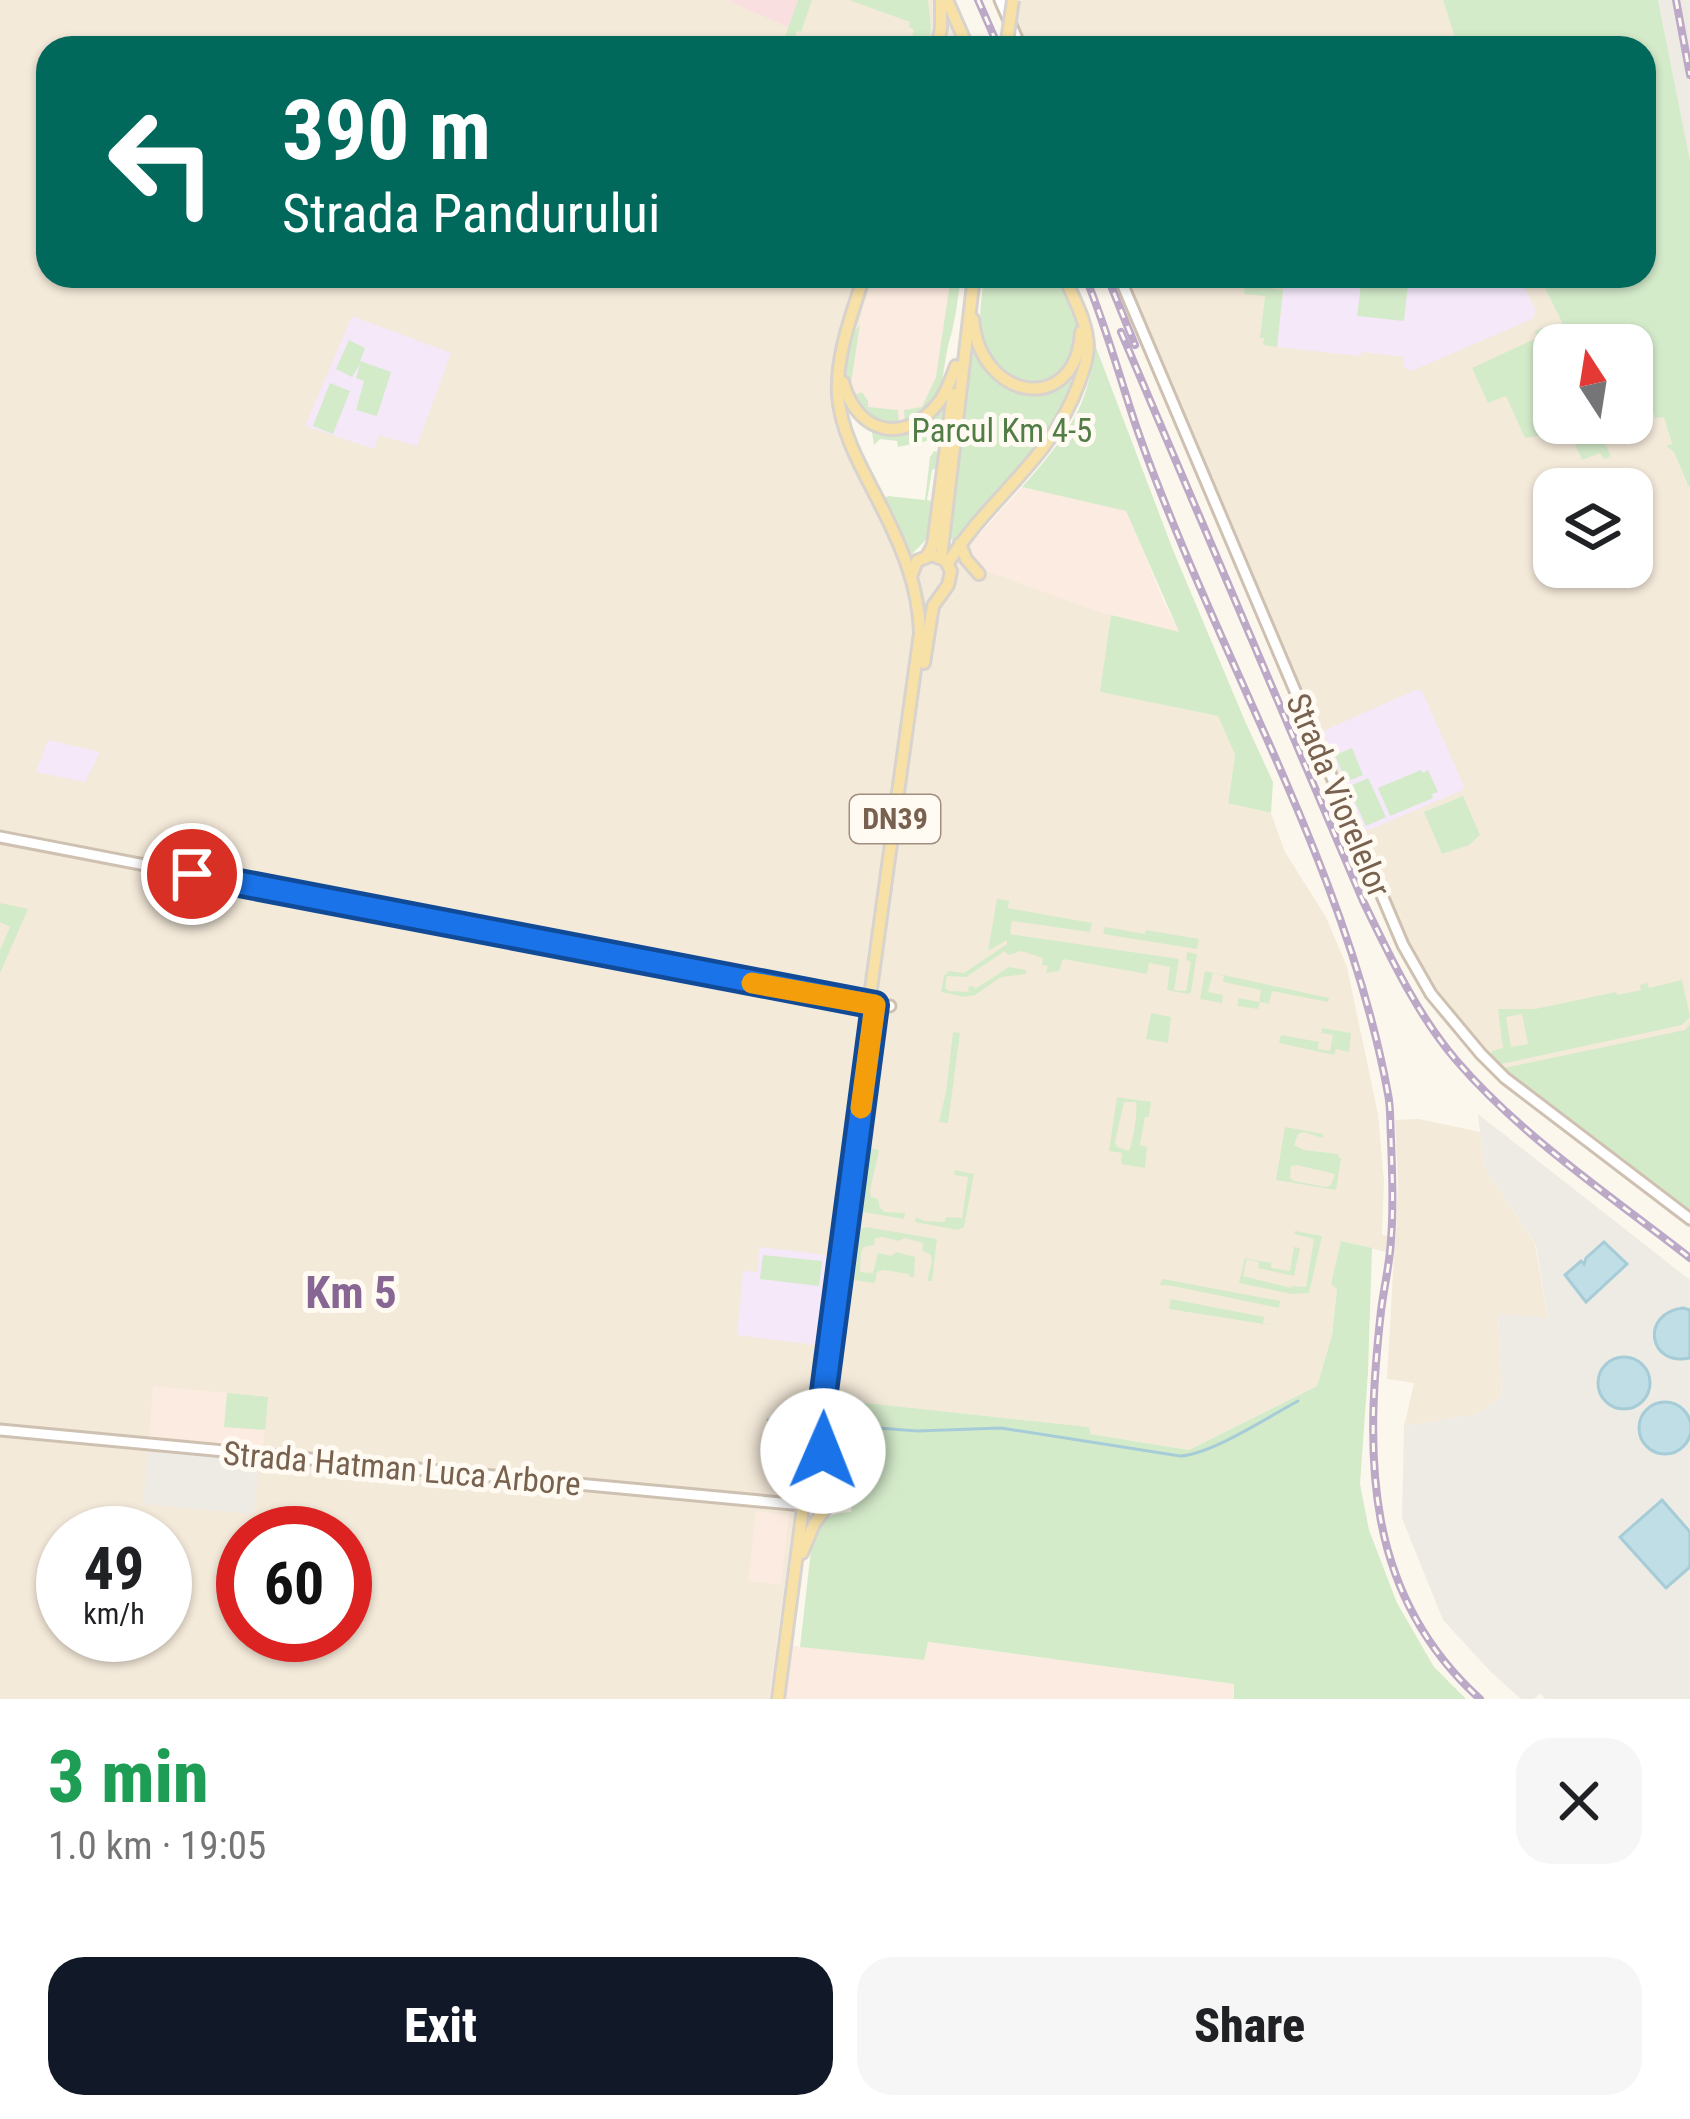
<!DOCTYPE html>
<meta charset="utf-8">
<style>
body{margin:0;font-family:"Roboto Condensed",sans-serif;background:#f6f6f6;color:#202124;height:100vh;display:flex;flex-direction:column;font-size:45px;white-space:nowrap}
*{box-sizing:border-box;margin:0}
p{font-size:39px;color:#757577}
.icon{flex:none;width:66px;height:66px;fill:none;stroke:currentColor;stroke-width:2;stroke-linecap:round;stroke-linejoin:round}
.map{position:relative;height:1699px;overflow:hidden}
.drawer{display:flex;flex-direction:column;background:#fff;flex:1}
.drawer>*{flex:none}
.banner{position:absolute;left:36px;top:36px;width:1620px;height:252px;border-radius:36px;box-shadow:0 3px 9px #0004;background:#00695c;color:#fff;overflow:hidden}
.needle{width:78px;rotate:348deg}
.tools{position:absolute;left:1533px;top:324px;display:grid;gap:24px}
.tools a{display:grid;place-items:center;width:120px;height:120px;border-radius:24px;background:#fff;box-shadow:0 3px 9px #0004;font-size:60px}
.speed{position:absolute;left:36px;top:1506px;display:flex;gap:24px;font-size:60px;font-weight:700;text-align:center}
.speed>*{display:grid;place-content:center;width:156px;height:156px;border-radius:50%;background:#fff;box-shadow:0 3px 9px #0004;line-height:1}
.speed small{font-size:30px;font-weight:400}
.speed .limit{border:18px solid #d22;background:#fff;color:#111}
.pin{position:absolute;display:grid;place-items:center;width:102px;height:102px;color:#fff;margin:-51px;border:6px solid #fff;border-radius:50%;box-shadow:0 3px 12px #0007}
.me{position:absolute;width:132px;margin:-66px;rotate:1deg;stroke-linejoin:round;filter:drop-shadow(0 0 9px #0008)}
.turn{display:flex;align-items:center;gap:42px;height:252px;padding:0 48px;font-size:54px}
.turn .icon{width:156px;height:156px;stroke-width:2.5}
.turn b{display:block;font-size:84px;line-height:102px}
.round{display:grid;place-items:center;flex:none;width:126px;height:126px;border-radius:36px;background:#f6f6f6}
.head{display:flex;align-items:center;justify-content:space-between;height:204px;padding:0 48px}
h1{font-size:72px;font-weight:800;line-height:90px;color:#1e9e55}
.action{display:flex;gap:24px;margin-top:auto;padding:24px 48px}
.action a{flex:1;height:138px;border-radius:36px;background:#111827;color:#fff;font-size:48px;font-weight:800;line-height:138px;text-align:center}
.action a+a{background:#f6f6f6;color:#202124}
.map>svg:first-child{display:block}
.residential{fill:#f4eada;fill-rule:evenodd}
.commercial{fill:#fcebe0}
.industrial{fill:#eeeae4}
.education{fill:#f4e8f9}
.medical{fill:#fadfe0}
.green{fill:#d4ebca;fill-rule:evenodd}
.water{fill:#c0dee6;stroke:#a6ccd8;stroke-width:3}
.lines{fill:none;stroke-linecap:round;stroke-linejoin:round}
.stream{stroke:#a6ccd8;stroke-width:3}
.tertiary-casing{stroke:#cfc1b1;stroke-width:15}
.primary-casing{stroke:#d9d3cd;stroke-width:16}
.tertiary{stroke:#fff;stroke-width:9}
.primary{stroke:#f8e1a7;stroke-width:10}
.rail-casing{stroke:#bca9c8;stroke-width:8}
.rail{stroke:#fffbf3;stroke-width:3;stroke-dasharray:9;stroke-linecap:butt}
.primary-bridge-casing{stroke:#d9d3cd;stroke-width:16;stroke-linecap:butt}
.primary-bridge{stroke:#f8e1a7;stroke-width:10}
.route-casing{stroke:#114b97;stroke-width:30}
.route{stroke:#1a73e8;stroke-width:21}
.slow{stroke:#f59e0b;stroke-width:21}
.labels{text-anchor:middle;stroke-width:10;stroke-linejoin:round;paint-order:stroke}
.shield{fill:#fffbf3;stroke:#a08f80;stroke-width:3}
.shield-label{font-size:30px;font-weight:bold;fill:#78614e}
.park-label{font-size:33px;fill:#527d46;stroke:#fffbf3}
.street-label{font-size:33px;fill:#78614e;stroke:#fffbf3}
.district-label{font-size:45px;font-weight:bold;fill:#886693;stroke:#fffbf3}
</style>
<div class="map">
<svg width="1690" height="1699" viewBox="0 0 1690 1699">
<rect width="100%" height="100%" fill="#fcf7ec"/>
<g class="residential">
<path d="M 0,0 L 953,0 L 966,33 L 965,48 L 48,48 L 48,276 L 873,276 L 859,324 L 852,334 L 847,371 L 854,397 L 842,401 L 846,424 L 909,557 L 913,553 L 943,555 L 1111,615 L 1101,692 L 1218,716 L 1235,755 L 1228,802 L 1271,813 L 1285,852 L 1326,917 L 1347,967 L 1378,1114 L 1384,1181 L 1382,1235 L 1396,1237 L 1398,1182 L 1395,1120 L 1419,1119 L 1480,1132 L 1484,1167 L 1535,1244 L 1548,1319 L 1498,1315 L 1502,1396 L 1478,1414 L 1404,1426 L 1414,1383 L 1387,1379 L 1394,1254 L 1342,1241 L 1331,1284 L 1337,1289 L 1332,1335 L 1317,1386 L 1189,1450 L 1089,1434 L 1088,1427 L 810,1398 L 769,1699 L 0,1699 ZM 63,1533 L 165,1533 L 165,1635 L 63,1635 ZM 243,1533 L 345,1533 L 345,1635 L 243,1635 Z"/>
<path d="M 996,0 L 1443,0 L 1458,48 L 1016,48 Z"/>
<path d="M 1113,276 L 1539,276 L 1573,345 L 1554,345 L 1554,423 L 1632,423 L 1632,371 L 1640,369 L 1655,418 L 1664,416 L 1674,451 L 1687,485 L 1690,486 L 1690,1228 L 1479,1062 L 1417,980 L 1399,948 ZM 1554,489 L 1632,489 L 1632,567 L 1554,567 Z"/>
</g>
<g class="commercial">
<path d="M 873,276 L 961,276 L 953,332 L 949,341 L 942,383 L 934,399 L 905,422 L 899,423 L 888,423 L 854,397 L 847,371 L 852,334 L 859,324 Z"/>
<path d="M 1022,487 L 1126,510 L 1164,602 L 1180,634 L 1100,612 L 979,569 L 968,551 L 969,546 Z"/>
<path d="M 153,1386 L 227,1393 L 225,1427 L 265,1430 L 263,1449 L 149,1438 Z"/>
<path d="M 756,1511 L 789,1515 L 781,1585 L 748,1581 Z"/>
<path d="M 927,1642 L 1235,1684 L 1235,1697 L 1234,1699 L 769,1699 L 776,1644 L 924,1660 Z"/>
</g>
<g class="industrial">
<path d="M 1658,0 L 1690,0 L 1690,162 Z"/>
<path d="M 1478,1114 L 1690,1280 L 1690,1699 L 1545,1699 L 1540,1693 L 1534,1699 L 1521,1699 L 1491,1672 L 1443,1620 L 1402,1518 L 1404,1426 L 1478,1414 L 1502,1396 L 1498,1314 L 1548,1318 L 1536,1245 L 1484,1167 Z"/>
<path d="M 148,1451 L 259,1461 L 254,1511 L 251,1514 L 143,1504 Z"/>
</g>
<g class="education">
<path d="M 1285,276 L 1519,276 L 1535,309 L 1534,318 L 1412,371 L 1404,367 L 1404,357 L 1362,352 L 1360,356 L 1277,347 Z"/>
<path d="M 352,316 L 451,353 L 417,446 L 379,435 L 374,449 L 305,426 Z"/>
<path d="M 1418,689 L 1422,691 L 1464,786 L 1463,790 L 1369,830 L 1364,828 L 1324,735 L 1325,730 Z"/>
<path d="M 48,740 L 100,752 L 85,782 L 36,772 Z"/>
<path d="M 759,1247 L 827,1255 L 816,1345 L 737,1335 L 743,1271 L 758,1272 Z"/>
</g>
<path class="medical" d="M 732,0 L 798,0 L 788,27 L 731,2 Z"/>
<g class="green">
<path d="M 798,0 L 812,0 L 801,32 L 797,31 L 791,48 L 781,48 Z"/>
<path d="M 849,0 L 928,0 L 931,26 L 929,48 L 909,46 L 914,30 L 909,27 L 910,22 Z"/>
<path d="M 1443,0 L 1658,0 L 1690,161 L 1690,486 L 1688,486 L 1674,452 L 1666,446 L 1672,444 L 1664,417 L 1655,418 L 1640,370 L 1632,371 L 1632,345 L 1573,345 L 1539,276 L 1644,276 L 1644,48 L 1458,48 Z"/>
<path d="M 951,276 L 961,276 C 958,299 955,321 949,342 C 939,380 949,401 905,422 L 904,410 L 922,407 L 936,377 Z"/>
<path d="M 984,276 L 1060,276 C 1068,296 1081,318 1077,340 C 1068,394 999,395 983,343 C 977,322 982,297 984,276 Z"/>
<path d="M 1362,276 L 1409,276 L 1404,321 L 1357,316 Z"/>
<path d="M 1245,285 L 1283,290 L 1277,347 L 1263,345 L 1264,338 L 1260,338 L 1265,296 L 1244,294 Z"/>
<path d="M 860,324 L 851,383 L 855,395 L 862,392 L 868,401 L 868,407 L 898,410 L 899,423 C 847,424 833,355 860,324 Z"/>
<path d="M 1542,328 L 1550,332 L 1557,345 L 1554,345 L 1554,423 L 1595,423 L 1611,456 L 1604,459 L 1600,453 L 1582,460 L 1569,431 L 1525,438 L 1506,396 L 1488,403 L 1472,368 L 1537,338 L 1535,331 Z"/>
<path d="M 349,340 L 365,348 L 360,361 L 391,372 L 377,416 L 356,410 L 364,381 L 356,378 L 360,364 L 352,377 L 336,369 Z"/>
<path d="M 1094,342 L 1173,550 L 1245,721 L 1273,782 L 1271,813 L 1228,803 L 1235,755 L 1218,716 L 1100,692 L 1111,615 L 1179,632 L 1126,511 L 1022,487 C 1062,442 1092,406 1094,342 Z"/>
<path d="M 971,343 C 988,391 1023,407 1067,380 L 1073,382 L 1061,410 L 1042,445 L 954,545 L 948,531 Z"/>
<path d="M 330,383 L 350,391 L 333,434 L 313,426 Z"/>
<path d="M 943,403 L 946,404 C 939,445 935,439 898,447 L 897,441 L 880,439 L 874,445 L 872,432 C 913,432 913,432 943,403 Z"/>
<path d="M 934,451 L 939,452 L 937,467 L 932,470 L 927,500 L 932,501 L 927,539 L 908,558 L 881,501 L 888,496 L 925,500 L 930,457 Z"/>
<path d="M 1352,748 L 1363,775 L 1346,782 L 1335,755 Z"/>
<path d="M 1421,770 L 1423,773 L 1428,770 L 1438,792 L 1432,794 L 1433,798 L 1390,816 L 1378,788 Z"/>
<path d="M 1368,778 L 1386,817 L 1366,826 L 1348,787 Z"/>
<path d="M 1463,796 L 1480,835 L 1469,845 L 1442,854 L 1424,812 Z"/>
<path d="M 997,899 L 1009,901 L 1008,908 L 1092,923 L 1090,932 L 1012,921 L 1010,934 L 1179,959 L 1174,990 L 1186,991 L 1191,962 L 1186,960 L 1187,952 L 1197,954 L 1191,992 L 1188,994 L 1167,990 L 1170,967 L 1149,963 L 1147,974 L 1063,959 L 1059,971 L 1046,973 L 1048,966 L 1042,965 L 1043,958 L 1021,951 L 1008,955 L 1005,951 L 966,977 L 947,976 L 945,988 L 949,991 L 969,992 L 968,987 L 973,986 L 975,989 L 1009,967 L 1026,970 L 1026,974 L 1001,977 L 975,995 L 965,997 L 941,992 L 944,976 L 949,971 L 964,973 L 1007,944 L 1007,940 L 988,951 Z"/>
<path d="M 0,903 L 28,909 L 0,973 L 0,950 L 10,927 L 0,922 Z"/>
<path d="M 1105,927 L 1145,934 L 1146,930 L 1199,939 L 1197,949 L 1103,934 Z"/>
<path d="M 1205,971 L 1329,998 L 1328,1002 L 1272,991 L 1269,1004 L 1260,1002 L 1258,1009 L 1237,1006 L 1239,998 L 1259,1002 L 1261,990 L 1223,982 L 1224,976 L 1213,973 L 1208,992 L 1223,995 L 1222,1003 L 1200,999 Z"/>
<path d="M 1682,980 L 1690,1017 L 1682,1025 L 1501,1064 L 1491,1055 L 1492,1051 L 1503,1048 L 1498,1009 L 1535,1009 L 1616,992 L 1617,995 L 1641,990 L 1640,985 L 1647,983 L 1649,988 ZM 1522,1014 L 1528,1044 L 1511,1047 L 1506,1017 Z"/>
<path d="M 1151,1013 L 1171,1017 L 1168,1043 L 1146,1039 Z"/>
<path d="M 1690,1024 L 1690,1210 L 1504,1068 L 1685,1030 Z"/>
<path d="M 1322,1028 L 1351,1033 L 1349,1052 L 1336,1049 L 1334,1055 L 1279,1043 L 1281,1035 L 1319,1042 L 1318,1049 L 1330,1051 L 1333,1035 L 1321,1033 Z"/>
<path d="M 953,1032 L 960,1033 L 948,1123 L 939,1122 L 946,1092 Z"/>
<path d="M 1117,1097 L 1151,1102 L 1149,1117 L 1145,1117 L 1140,1145 L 1147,1147 L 1145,1168 L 1121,1164 L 1122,1153 L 1109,1151 ZM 1124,1102 L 1136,1102 C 1138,1110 1133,1143 1129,1151 L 1117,1147 L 1115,1142 Z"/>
<path d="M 1285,1127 L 1323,1134 L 1323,1138 L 1303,1132 L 1298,1134 L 1294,1145 L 1304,1150 L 1338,1154 L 1338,1157 L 1341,1158 L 1336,1190 L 1276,1180 ZM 1297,1165 L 1335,1174 L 1331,1185 L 1326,1187 L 1294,1181 L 1290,1178 L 1291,1166 Z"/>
<path d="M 871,1148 L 879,1150 L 870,1191 L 871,1197 L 878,1199 L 880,1208 L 885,1212 L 905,1213 L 904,1219 L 863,1212 L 860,1207 Z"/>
<path d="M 955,1170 L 974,1174 L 964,1227 L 958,1230 L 915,1222 L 916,1217 L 924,1221 L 945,1222 L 946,1217 L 962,1218 L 968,1177 L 954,1175 Z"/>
<path d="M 866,1227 L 937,1239 L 932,1281 L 927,1281 L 932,1261 L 931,1255 L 922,1250 L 923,1243 L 905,1238 L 899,1241 L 882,1237 L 875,1238 L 874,1245 L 864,1247 L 861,1252 L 860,1272 L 873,1273 L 878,1253 L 892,1256 L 896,1252 L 915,1257 L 914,1277 L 909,1277 L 909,1274 L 883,1270 L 877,1272 L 875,1283 L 854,1280 L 861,1229 Z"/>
<path d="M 1295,1231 L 1322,1236 L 1309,1293 L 1292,1294 L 1239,1283 L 1245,1258 L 1271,1263 L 1271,1268 L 1290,1271 L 1294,1247 L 1300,1248 L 1294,1276 L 1258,1268 L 1259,1262 L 1247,1259 L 1243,1276 L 1291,1288 L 1292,1286 L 1306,1287 L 1314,1239 L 1294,1234 Z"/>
<path d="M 1341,1241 L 1372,1248 L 1368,1372 L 1360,1484 L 1369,1530 L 1397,1603 L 1434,1667 L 1466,1699 L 1234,1699 L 1234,1684 L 928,1642 L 924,1660 L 800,1647 L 813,1532 C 825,1517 832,1513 851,1512 L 860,1447 L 857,1445 L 845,1458 L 835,1455 L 827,1431 L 828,1399 L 1089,1427 L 1090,1434 L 1189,1450 L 1317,1386 L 1332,1335 L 1337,1289 L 1331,1284 Z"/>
<path d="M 763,1255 L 822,1261 L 819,1286 L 760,1279 Z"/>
<path d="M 1163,1279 L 1280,1301 L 1279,1308 L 1173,1286 L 1159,1285 Z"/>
<path d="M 1171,1299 L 1264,1317 L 1263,1323 L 1276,1326 L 1169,1309 Z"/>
<path d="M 227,1393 L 268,1397 L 265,1430 L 224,1427 Z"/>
<path d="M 795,1396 L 810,1397 L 800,1468 L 783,1467 Z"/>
</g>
<g class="water">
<path d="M 1604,1242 L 1627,1264 L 1586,1302 L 1565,1275 L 1581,1261 L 1584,1264 L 1586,1258 Z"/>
<path d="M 1683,1308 L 1690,1310 L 1690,1358 C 1648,1367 1640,1313 1683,1308 Z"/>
<circle cx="1624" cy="1383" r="26"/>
<circle cx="1665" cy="1428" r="26"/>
<path d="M 1662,1500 L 1690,1532 L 1690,1567 L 1666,1588 L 1620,1537 Z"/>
</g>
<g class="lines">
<g class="stream">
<path d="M 768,1420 L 804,1422"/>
<path d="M 828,1424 L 917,1431 L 1001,1428 L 1180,1456 C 1212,1454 1268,1417 1298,1401"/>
</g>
<defs>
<g id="tertiary">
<path d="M 1000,0 L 1021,48"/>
<path d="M 1119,276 L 1403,945 L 1431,994 L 1481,1054 L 1505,1078 L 1690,1219"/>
<path d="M 0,837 L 854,1002 L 890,1006"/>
<path d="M 0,1430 L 803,1505"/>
</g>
<g id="primary">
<path d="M 947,0 L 968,48"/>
<path d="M 937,48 L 941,28 L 941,0"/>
<path d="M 973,319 C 980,402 1076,416 1081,332"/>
<path d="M 843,382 C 857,434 905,446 939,402 C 947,392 951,378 956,366"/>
<path d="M 960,544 L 966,559 L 979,574"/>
<path d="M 927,556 L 933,545 L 953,394"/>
<path d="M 941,558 L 974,276"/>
<path d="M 948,563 C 990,496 1051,460 1079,383 C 1084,369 1090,352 1087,337 C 1084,316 1072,295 1064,276"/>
<path d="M 912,574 L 917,561 L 932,555 L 945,560 L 951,571 L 948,585 L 933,606 L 924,663"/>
<path d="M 802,1553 L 814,1524 L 839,1490 L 837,1480 L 823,1451 L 821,1419"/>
<path d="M 778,1699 L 867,1018 L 920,633 C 919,585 900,543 878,500 C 861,467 841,433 838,395 C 836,354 852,314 864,276"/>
</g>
</defs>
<use href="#tertiary" class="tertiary-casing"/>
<use href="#primary" class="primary-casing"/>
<use href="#tertiary" class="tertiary"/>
<use href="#primary" class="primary"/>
<defs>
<g id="rail">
<path d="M 978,0 L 999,48"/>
<path d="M 1676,0 L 1690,75"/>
<path d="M 1085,276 C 1104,321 1117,368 1132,414 C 1145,454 1161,494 1177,533 C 1252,717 1352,897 1388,1094 C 1391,1108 1390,1124 1391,1139 C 1392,1172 1394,1206 1391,1239 C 1390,1263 1384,1287 1381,1311 C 1365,1455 1363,1593 1480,1699"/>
<path d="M 1107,276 L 1135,345"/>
<path d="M 1121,332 L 1363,901 C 1390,956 1416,1013 1456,1060 C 1522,1137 1611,1196 1690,1258"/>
</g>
</defs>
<use href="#rail" class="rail-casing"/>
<use href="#rail" class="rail"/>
<defs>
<path id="primary-bridge" d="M 1006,48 L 1013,0"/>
</defs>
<use href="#primary-bridge" class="primary-bridge-casing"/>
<use href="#primary-bridge" class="primary-bridge"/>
</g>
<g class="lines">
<defs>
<path id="route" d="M 192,874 L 875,1005 L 823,1399 L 820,1427 L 823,1451"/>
</defs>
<use href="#route" class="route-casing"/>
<use href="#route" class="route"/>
<path class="slow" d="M 752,983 L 875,1005 L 861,1108"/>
</g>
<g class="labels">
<rect class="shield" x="850" y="795" width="90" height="48" rx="9"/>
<g class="shield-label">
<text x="895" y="829">DN39</text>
</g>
<g class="park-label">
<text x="1002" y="442">Parcul Km 4-5</text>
</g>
<g class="street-label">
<text transform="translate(1339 795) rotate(67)" y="12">Strada Viorelelor</text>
<text transform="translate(402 1468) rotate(5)" y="12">Strada Hatman Luca Arbore</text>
</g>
<g class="district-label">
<text x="351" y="1308">Km 5</text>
</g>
</g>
</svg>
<div class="tools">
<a><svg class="needle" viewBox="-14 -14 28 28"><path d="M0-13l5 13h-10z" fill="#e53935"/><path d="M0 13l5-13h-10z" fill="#757577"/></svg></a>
<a><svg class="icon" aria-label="layers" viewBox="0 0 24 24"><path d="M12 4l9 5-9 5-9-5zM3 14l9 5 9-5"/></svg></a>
</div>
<div class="speed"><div>49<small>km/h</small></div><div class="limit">60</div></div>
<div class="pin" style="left:192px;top:874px;background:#d93025"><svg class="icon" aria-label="arrive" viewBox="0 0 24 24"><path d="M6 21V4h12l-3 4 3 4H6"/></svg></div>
<svg class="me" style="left:823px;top:1451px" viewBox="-20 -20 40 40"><circle r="19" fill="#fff"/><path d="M0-13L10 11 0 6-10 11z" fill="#1a73e8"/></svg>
<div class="banner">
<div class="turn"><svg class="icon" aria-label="left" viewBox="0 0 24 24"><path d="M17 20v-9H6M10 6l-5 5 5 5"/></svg><div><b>390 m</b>Strada Pandurului</div></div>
</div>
</div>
<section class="drawer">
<div class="head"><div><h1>3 min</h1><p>1.0 km · 19:05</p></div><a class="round"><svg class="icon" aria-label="close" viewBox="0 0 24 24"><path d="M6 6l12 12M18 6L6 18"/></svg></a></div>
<div class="action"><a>Exit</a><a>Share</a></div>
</section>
